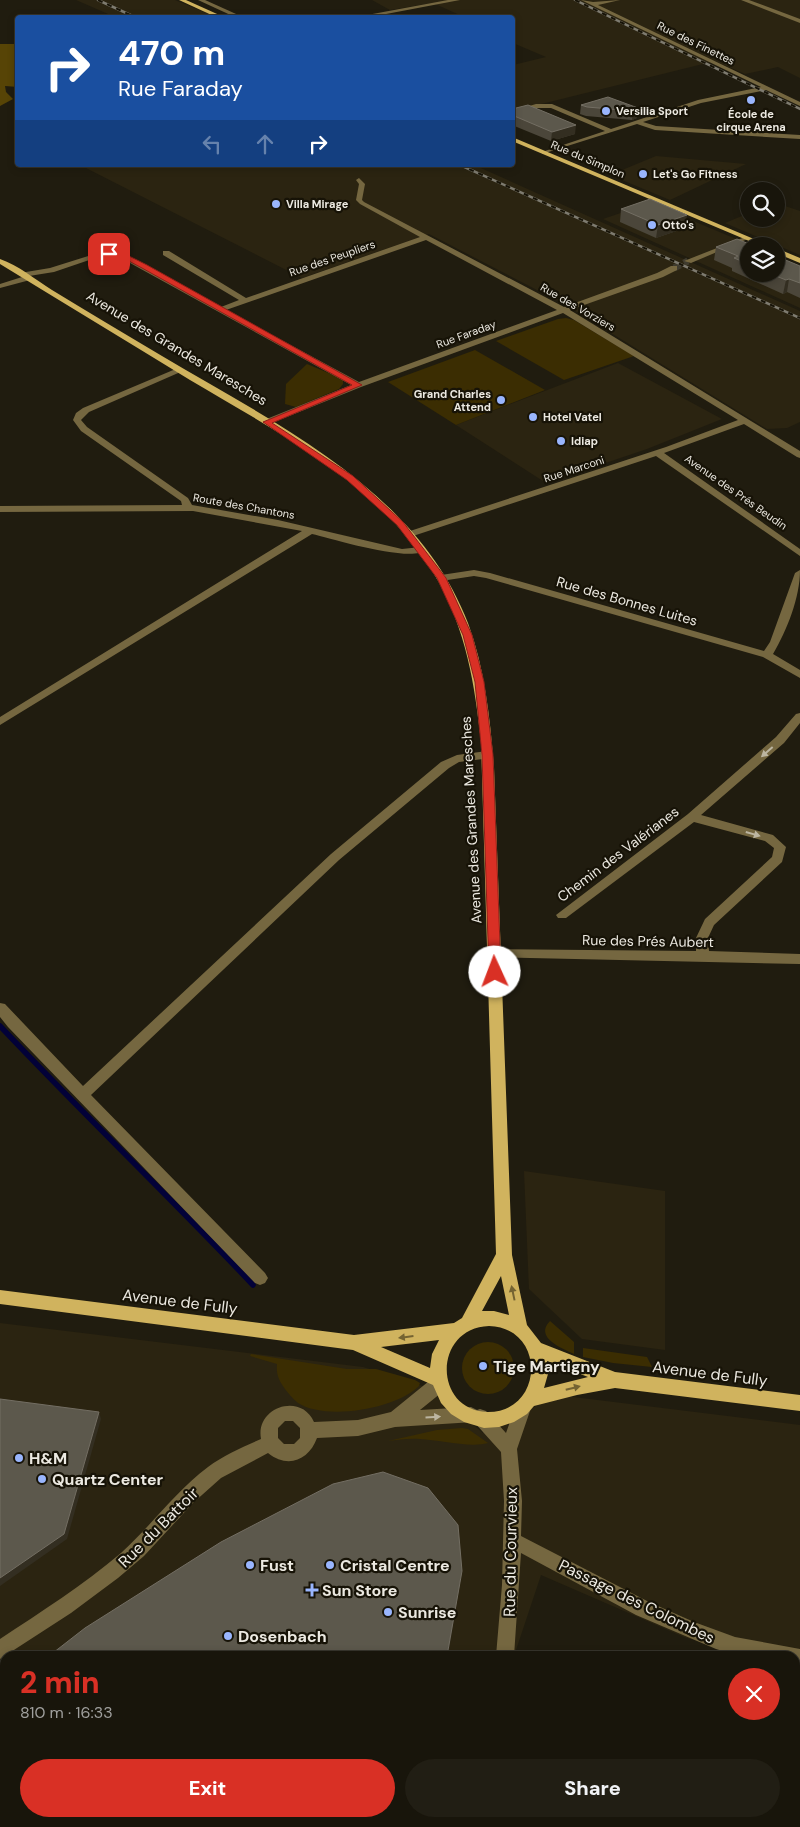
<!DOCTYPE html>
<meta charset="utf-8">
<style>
body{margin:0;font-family:"DM Sans",sans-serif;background:#211e14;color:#f1f3f6;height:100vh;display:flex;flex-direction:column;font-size:19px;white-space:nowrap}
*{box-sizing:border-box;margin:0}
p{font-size:16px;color:#9f9f9d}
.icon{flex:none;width:28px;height:28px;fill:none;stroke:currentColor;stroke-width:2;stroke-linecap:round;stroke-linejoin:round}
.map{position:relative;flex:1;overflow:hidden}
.drawer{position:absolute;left:0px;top:1651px;width:800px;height:176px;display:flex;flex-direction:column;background:#18150b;border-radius:15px 15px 0 0;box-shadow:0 2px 8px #0003,0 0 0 1px #36342c}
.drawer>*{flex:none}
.top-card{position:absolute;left:15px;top:15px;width:500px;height:152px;border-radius:5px;box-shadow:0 2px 8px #0003,0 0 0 1px #36342c;background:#1a4fa0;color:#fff;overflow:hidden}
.fabs{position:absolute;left:740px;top:182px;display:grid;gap:10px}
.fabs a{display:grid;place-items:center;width:45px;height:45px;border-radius:50%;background:#18150b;box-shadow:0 2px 8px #0003,0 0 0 1px #36342c;font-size:25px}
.pin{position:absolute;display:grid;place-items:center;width:42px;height:42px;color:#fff;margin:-21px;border-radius:10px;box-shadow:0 2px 8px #0006}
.me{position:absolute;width:55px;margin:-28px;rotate:358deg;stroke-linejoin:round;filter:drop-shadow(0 0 4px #0008)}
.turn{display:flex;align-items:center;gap:18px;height:105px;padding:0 20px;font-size:22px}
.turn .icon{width:65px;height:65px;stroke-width:2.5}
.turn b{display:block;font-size:35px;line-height:42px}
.lanes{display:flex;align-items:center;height:48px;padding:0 20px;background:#0003;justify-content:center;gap:25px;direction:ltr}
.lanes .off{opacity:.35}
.round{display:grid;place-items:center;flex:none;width:52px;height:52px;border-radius:26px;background:#211e14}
.summary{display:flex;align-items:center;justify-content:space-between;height:85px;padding:0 20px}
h1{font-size:30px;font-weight:800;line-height:38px;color:#d93025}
.action{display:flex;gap:10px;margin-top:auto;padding:10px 20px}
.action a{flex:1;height:58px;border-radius:30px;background:#d93025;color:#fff;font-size:20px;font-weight:800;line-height:58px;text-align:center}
.action a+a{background:#211e14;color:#f1f3f6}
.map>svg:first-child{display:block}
.built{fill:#2b2411}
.green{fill:#3b2d02}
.forest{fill:#574406}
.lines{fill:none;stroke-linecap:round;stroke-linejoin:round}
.stream{stroke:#020138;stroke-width:5.5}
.minor-tunnel{stroke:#3f3b2e;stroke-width:7;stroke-dasharray:7 4;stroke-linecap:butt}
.minor{fill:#756740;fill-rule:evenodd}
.major{fill:#d0b35e;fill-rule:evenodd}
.rail-casing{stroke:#7e7b70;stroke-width:2.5}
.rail{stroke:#171307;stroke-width:2;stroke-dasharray:5;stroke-linecap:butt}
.wall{fill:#4b463a}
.shaded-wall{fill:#332e21}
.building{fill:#5c584c;stroke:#736e63}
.oneway{fill:#bcb5a1}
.oneway2{fill:#746332}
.route{fill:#d93025;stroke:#8d1f18}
.poi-dot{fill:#99b5fd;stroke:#171307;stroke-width:2}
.labels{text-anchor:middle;stroke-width:4.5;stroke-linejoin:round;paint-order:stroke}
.far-street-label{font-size:11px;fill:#ece9e1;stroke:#171307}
.far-poi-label{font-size:11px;font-weight:bold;fill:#ece9e1;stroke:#171307;text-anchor:start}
.street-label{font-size:14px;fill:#ece9e1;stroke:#171307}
.near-street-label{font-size:16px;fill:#ece9e1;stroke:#171307}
.near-poi-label{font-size:16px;font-weight:bold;fill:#ece9e1;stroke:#171307;text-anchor:start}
</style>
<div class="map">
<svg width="800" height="1827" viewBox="0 0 800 1827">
<rect width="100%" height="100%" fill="#201c0f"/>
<g class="built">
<path d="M 76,0 L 175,0 L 216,17 L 115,17 Z"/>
<path d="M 372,0 L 800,0 L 800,78 L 778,67 L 745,74 L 715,61 L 513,111 L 513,65 L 546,57 L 513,43 L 512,18 L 464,17 L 433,3 L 390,10 Z"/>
<path d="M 656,156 L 746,164 L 670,200 L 610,175 Z"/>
<path d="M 90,165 L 474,165 L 800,311 L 800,422 L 787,428 L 767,429 L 564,304 L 429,234 L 302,278 L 84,167 Z"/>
<path d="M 650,203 L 753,246 L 749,246 L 749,274 L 776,274 L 800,266 L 800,308 L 603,219 Z"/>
<path d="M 776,203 L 800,211 L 800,255 L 725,223 L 749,213 L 749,219 L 776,219 Z"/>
<path d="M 618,363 L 722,419 L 647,449 L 546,483 L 456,425 Z"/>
<path d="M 524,1171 L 665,1191 L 665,1350 L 582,1339 L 529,1289 Z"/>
<path d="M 0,1323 L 363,1367 L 429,1388 L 483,1433 L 557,1395 L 800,1425 L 800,1674 L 795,1672 L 795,1656 L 745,1656 L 684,1637 L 541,1575 L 514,1656 L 5,1656 L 5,1822 L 459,1823 L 457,1827 L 0,1827 Z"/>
</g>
<g class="green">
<path d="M 566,318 L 574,320 L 634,356 L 564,380 L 496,341 L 558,319 Z"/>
<path d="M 475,350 L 545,390 L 456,425 L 388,382 Z"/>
<path d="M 307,364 L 343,379 L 343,384 L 339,389 L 296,407 L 285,404 L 286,384 Z"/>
<path d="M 550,1321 L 574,1342 L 574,1354 C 561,1348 534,1337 550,1321 Z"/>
<circle cx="488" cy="1368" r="26"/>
<path d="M 583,1348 L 647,1357 L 652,1367 L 613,1363 L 583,1357 Z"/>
<path d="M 251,1354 L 347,1369 L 376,1369 L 415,1380 L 420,1383 L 419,1386 C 396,1409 326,1421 298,1403 C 293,1399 288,1393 285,1389 C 279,1380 276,1375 277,1364 L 250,1356 Z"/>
<path d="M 462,1428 L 468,1429 L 488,1443 C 470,1448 439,1440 420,1439 C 409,1438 398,1440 388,1441 L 437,1430 Z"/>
</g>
<path class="forest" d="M 0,44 L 17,44 L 18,87 L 5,86 L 6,92 L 13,99 L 0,106 Z"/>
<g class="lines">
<path class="stream" d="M 0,1026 C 83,1114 170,1197 253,1285"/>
<path class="minor-tunnel" d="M 674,268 L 688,261"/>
<g class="minor">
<path d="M 198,0 L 205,0 L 245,18 L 237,18 Z"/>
<path d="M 448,0 L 460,0 L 365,18 L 351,18 Z"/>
<path d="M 581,0 L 593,2 L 620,0 L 598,5 L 800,102 L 800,106 L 766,90 L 701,103 L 643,122 L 656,126 L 800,135 L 800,139 L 655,130 L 637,124 L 542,154 L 542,152 L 605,131 L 551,108 L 536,108 L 512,115 L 512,111 L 536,104 L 552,104 L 611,129 L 698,100 L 761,87 Z"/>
<path d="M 741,0 L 749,0 L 800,19 L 800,23 Z"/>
<path d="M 359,178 L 365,184 L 362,200 L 364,202 L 564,307 L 657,273 L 671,266 L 677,266 L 677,270 L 663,277 L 570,310 L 800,451 L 800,458 L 797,457 L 744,424 L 664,453 L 800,549 L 800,556 L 656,456 L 413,536 L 407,536 L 407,532 L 666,447 L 738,420 L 563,313 L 361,387 L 267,425 L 263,422 L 264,420 L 351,385 L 121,258 L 101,256 L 54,272 L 29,276 L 30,280 L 0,288 L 0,284 L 22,277 L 19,275 L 20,273 L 50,268 L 101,252 L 123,254 L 221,307 L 239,300 L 163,255 L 163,251 L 169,251 L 246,298 L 420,237 L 360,204 L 356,200 L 359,184 L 356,180 ZM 426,240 L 557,310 L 359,382 L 226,310 Z"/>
<path d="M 745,237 L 750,238 L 691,263 L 684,261 Z"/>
<path d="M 178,368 L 185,370 L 89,412 L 81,420 L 87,427 L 188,498 L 192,505 L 278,520 L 402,549 L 421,547 L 426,550 C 411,563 333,539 312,534 L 0,725 L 0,717 L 302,531 L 193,511 L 0,512 L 0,506 L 182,505 L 181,501 L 81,431 L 73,420 L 76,413 L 83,408 Z"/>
<path d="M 474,570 L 490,573 L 764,651 L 770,642 L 795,573 L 800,570 C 800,598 787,630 773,654 L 800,670 L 800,678 L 763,657 L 486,578 L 474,576 L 441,581 L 436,578 L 441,575 Z"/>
<path d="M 800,713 L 800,723 L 784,743 L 701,815 L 773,835 L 786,847 L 782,862 L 714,925 L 708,938 L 709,951 L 800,954 L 800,964 L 489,957 L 488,954 L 489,951 L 494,949 L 696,951 L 696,938 L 705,919 L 772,857 L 774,848 L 765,841 L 694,822 L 566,918 L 558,918 L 556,915 L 688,814 L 776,737 L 796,714 Z"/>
<path d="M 487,751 L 491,752 L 493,755 L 491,758 L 459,762 L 449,768 L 339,860 L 91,1095 L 265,1273 L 268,1278 L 265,1283 L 260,1285 L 255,1283 L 8,1027 L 0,1017 L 0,1003 L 5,1004 L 83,1086 L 331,854 L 441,762 L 457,755 Z"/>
<path d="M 440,1375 L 446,1377 L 448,1383 L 446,1389 L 420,1410 L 471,1407 L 477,1410 L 480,1409 L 486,1411 L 506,1433 L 517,1402 L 523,1400 L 529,1402 L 531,1408 L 517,1449 L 522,1501 L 521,1536 L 649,1602 L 694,1622 L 735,1637 L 800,1649 L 800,1663 L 795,1665 L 795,1656 L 739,1656 L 716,1649 L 636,1615 L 521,1553 L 514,1656 L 496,1656 L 502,1585 L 504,1501 L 501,1452 L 474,1422 L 395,1427 L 358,1436 L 317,1438 C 309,1460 288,1469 268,1453 L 221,1478 L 193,1503 L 144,1556 L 118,1578 L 71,1613 L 0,1659 L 0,1639 C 41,1612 83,1585 121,1553 C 151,1526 175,1492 208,1467 C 224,1455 243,1447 261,1439 C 255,1407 301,1392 314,1422 L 358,1420 L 391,1412 L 434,1377 ZM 285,1421 L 293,1421 L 300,1428 L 300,1438 L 294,1444 L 284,1444 L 278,1438 L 278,1428 Z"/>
<path d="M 466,1822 L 486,1822 L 485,1827 L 465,1827 Z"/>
</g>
<g class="major">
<path d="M 179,0 L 186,0 L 226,18 L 218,18 Z"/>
<path d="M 512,137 L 768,245 L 770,246 L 761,246 L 512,141 Z"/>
<path d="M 776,248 L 800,258 L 800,263 L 776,253 Z"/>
<path d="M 0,259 C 18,265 36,280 52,290 C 88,312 125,334 162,356 C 276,424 417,490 468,623 C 485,669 490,718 494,767 L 512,1255 L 527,1325 L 541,1343 L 615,1372 L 800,1395 L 800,1411 L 615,1388 L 577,1395 L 534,1406 L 527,1414 L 514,1422 L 499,1427 L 484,1428 L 464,1422 L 451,1414 L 441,1403 L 433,1385 L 353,1350 L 0,1304 L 0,1290 L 354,1335 L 454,1323 L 462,1318 L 496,1254 L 481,742 C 475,685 466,630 437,579 C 383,486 279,433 190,380 C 127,341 63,303 0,264 ZM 501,1276 L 509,1315 L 494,1311 L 482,1311 ZM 489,1326 C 547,1328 544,1413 487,1412 C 433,1410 433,1328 489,1326 ZM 439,1340 L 432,1354 L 430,1368 L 381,1347 ZM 547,1361 L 588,1377 L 544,1388 L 548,1374 Z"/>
</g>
<defs>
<g id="rail">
<path d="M 98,0 L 137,18"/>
<path d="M 575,0 L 800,109"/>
<path d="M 460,165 L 800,318"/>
</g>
</defs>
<use href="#rail" class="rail-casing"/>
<use href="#rail" class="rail"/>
</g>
<g class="wall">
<path d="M 581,105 L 638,108 L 637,118 L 632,120 L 586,116 L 580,114 Z"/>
<path d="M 512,109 L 575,134 L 551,141 L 512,125 Z"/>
<path d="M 621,209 L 685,228 L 656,238 L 620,222 Z"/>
<path d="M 749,246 L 749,274 L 776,274 L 800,266 L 800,298 L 787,292 L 783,294 L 732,271 L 732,268 L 714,260 L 716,247 Z"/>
</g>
<g class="shaded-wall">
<path d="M 638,108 L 637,118 L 632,120 L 633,111 Z"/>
<path d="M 576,125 L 575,134 L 551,141 L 552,132 Z"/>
<path d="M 687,215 L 685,228 L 656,238 L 658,225 Z"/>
<path d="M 789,279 L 787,292 L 783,294 L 786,280 Z"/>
<path d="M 99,1412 L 101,1419 L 67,1539 L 0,1586 L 0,1578 Z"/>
<path d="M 462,1571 L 448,1656 L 447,1656 Z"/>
</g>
<g class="building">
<path d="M 608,97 L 638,108 L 638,109 L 633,111 L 587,107 L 581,105 Z"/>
<path d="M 528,105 L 576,125 L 552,132 L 512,115 L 512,109 Z"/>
<path d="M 650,199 L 687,215 L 658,225 L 621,209 Z"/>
<path d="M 737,239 L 754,246 L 749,246 L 749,264 L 734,258 L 738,256 L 716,247 Z"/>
<path d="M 776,256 L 800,266 L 800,283 L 789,279 L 786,280 L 771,274 L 776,274 Z"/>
<path d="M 0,1399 L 99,1412 L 64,1534 L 0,1578 Z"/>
<path d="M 383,1472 L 428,1488 L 458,1525 L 462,1571 L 447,1656 L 49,1656 L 85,1628 L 221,1542 L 333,1484 Z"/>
<path d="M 5,1694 L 5,1822 L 407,1822 L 405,1827 L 0,1827 L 0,1701 Z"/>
</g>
<defs><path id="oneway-solid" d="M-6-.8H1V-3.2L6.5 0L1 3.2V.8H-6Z" transform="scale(1.25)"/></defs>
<g class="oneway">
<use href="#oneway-solid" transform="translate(767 752) rotate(139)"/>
<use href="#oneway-solid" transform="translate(753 834) rotate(16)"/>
<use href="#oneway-solid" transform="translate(433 1417) rotate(-3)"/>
</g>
<g class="oneway2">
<use href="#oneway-solid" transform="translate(513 1293) rotate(-102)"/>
<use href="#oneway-solid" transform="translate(406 1337) rotate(173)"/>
<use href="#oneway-solid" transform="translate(573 1388) rotate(-14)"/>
</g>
<path class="route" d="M 107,252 L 129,256 L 147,265 L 362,385 L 272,423 L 353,476 L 403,522 L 446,578 L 472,635 L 484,682 L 493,755 L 501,972 L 499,975 L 491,975 L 489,972 L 482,755 L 475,682 L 463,635 L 437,578 L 397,525 L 347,480 L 263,422 L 352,385 L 142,268 L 125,259 L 107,255 Z"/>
<g class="poi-dot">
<circle cx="751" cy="100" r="5"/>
<circle cx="606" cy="111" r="5"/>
<circle cx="643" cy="174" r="5"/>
<circle cx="276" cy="204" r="5"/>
<circle cx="652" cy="225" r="5"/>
<circle cx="501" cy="400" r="5"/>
<circle cx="533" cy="417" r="5"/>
<circle cx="561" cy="441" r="5"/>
<circle cx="483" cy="1366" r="5"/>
<circle cx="19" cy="1458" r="5"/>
<circle cx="42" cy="1479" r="5"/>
<circle cx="250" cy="1565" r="5"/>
<circle cx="330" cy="1565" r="5"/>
<path d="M309.5 1582.5h5v5h5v5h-5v5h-5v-5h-5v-5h5z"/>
<circle cx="388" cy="1612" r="5"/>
<circle cx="228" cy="1636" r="5"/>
</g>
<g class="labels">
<g class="far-street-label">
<text transform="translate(696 43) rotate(26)" y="4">Rue des Finettes</text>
<text transform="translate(588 159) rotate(23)" y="4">Rue du Simplon</text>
<text transform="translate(332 258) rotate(-19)" y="4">Rue des Peupliers</text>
<text transform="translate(578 307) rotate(30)" y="4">Rue des Vorziers</text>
<text transform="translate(466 334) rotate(-20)" y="4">Rue Faraday</text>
<text transform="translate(574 469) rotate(-18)" y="4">Rue Marconi</text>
<text transform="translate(736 492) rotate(35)" y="4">Avenue des Prés Beudin</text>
<text transform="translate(244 506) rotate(10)" y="4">Route des Chantons</text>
</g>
<g class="far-poi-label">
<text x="616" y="115">Versilia Sport</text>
<text x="751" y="118" text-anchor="middle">École de<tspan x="751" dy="13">cirque Arena</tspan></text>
<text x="653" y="178">Let's Go Fitness</text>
<text x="286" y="208">Villa Mirage</text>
<text x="662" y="229">Otto's</text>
<text x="491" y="398" text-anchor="end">Grand Charles<tspan x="491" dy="13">Attend</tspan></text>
<text x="543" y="421">Hotel Vatel</text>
<text x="571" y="445">Idiap</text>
</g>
<g class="street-label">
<text transform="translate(177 348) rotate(31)" y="5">Avenue des Grandes Maresches</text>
<text transform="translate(627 601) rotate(16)" y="5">Rue des Bonnes Luites</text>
<text transform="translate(471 820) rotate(-93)" y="5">Avenue des Grandes Maresches</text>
<text transform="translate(618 854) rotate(-37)" y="5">Chemin des Valérianes</text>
<text transform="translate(648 941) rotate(1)" y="5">Rue des Prés Aubert</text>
</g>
<g class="near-street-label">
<text transform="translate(180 1301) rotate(7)" y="6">Avenue de Fully</text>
<text transform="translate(710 1373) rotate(7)" y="6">Avenue de Fully</text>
<text transform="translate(158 1527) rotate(-45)" y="6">Rue du Battoir</text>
<text transform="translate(510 1552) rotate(-89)" y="6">Rue du Courvieux</text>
<text transform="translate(637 1601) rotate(26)" y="6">Passage des Colombes</text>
</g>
<g class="near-poi-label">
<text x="493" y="1372">Tige Martigny</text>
<text x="29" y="1464">H&amp;M</text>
<text x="52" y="1485">Quartz Center</text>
<text x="260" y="1571">Fust</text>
<text x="340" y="1571">Cristal Centre</text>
<text x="322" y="1596">Sun Store</text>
<text x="398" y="1618">Sunrise</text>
<text x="238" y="1642">Dosenbach</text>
</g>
</g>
</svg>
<div class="fabs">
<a><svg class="icon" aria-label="search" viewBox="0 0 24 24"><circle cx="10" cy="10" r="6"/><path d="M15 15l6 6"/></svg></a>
<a><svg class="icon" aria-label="layers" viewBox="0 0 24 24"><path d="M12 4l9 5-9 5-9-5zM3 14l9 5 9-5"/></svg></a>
</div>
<div class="pin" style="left:109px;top:254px;background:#d93025"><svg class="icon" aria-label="arrive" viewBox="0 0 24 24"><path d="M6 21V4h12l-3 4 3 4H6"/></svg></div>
<svg class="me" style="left:495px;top:972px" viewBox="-20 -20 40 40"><circle r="19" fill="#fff"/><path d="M0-13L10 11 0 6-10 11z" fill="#d93025"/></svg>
<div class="top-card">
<div class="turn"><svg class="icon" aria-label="right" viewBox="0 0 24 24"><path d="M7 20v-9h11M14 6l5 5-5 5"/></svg><div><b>470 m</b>Rue Faraday</div></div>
<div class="lanes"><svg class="icon off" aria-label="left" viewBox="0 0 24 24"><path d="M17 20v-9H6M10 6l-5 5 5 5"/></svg><svg class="icon off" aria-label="ahead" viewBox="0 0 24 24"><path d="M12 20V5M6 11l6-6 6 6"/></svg><svg class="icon" aria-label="right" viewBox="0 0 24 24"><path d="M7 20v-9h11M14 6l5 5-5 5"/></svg></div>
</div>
<section class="drawer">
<div class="summary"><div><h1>2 min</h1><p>810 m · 16:33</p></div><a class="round" style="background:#d93025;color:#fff"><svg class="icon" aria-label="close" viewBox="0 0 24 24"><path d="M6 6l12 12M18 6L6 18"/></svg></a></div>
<div class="action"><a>Exit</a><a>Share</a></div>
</section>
</div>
